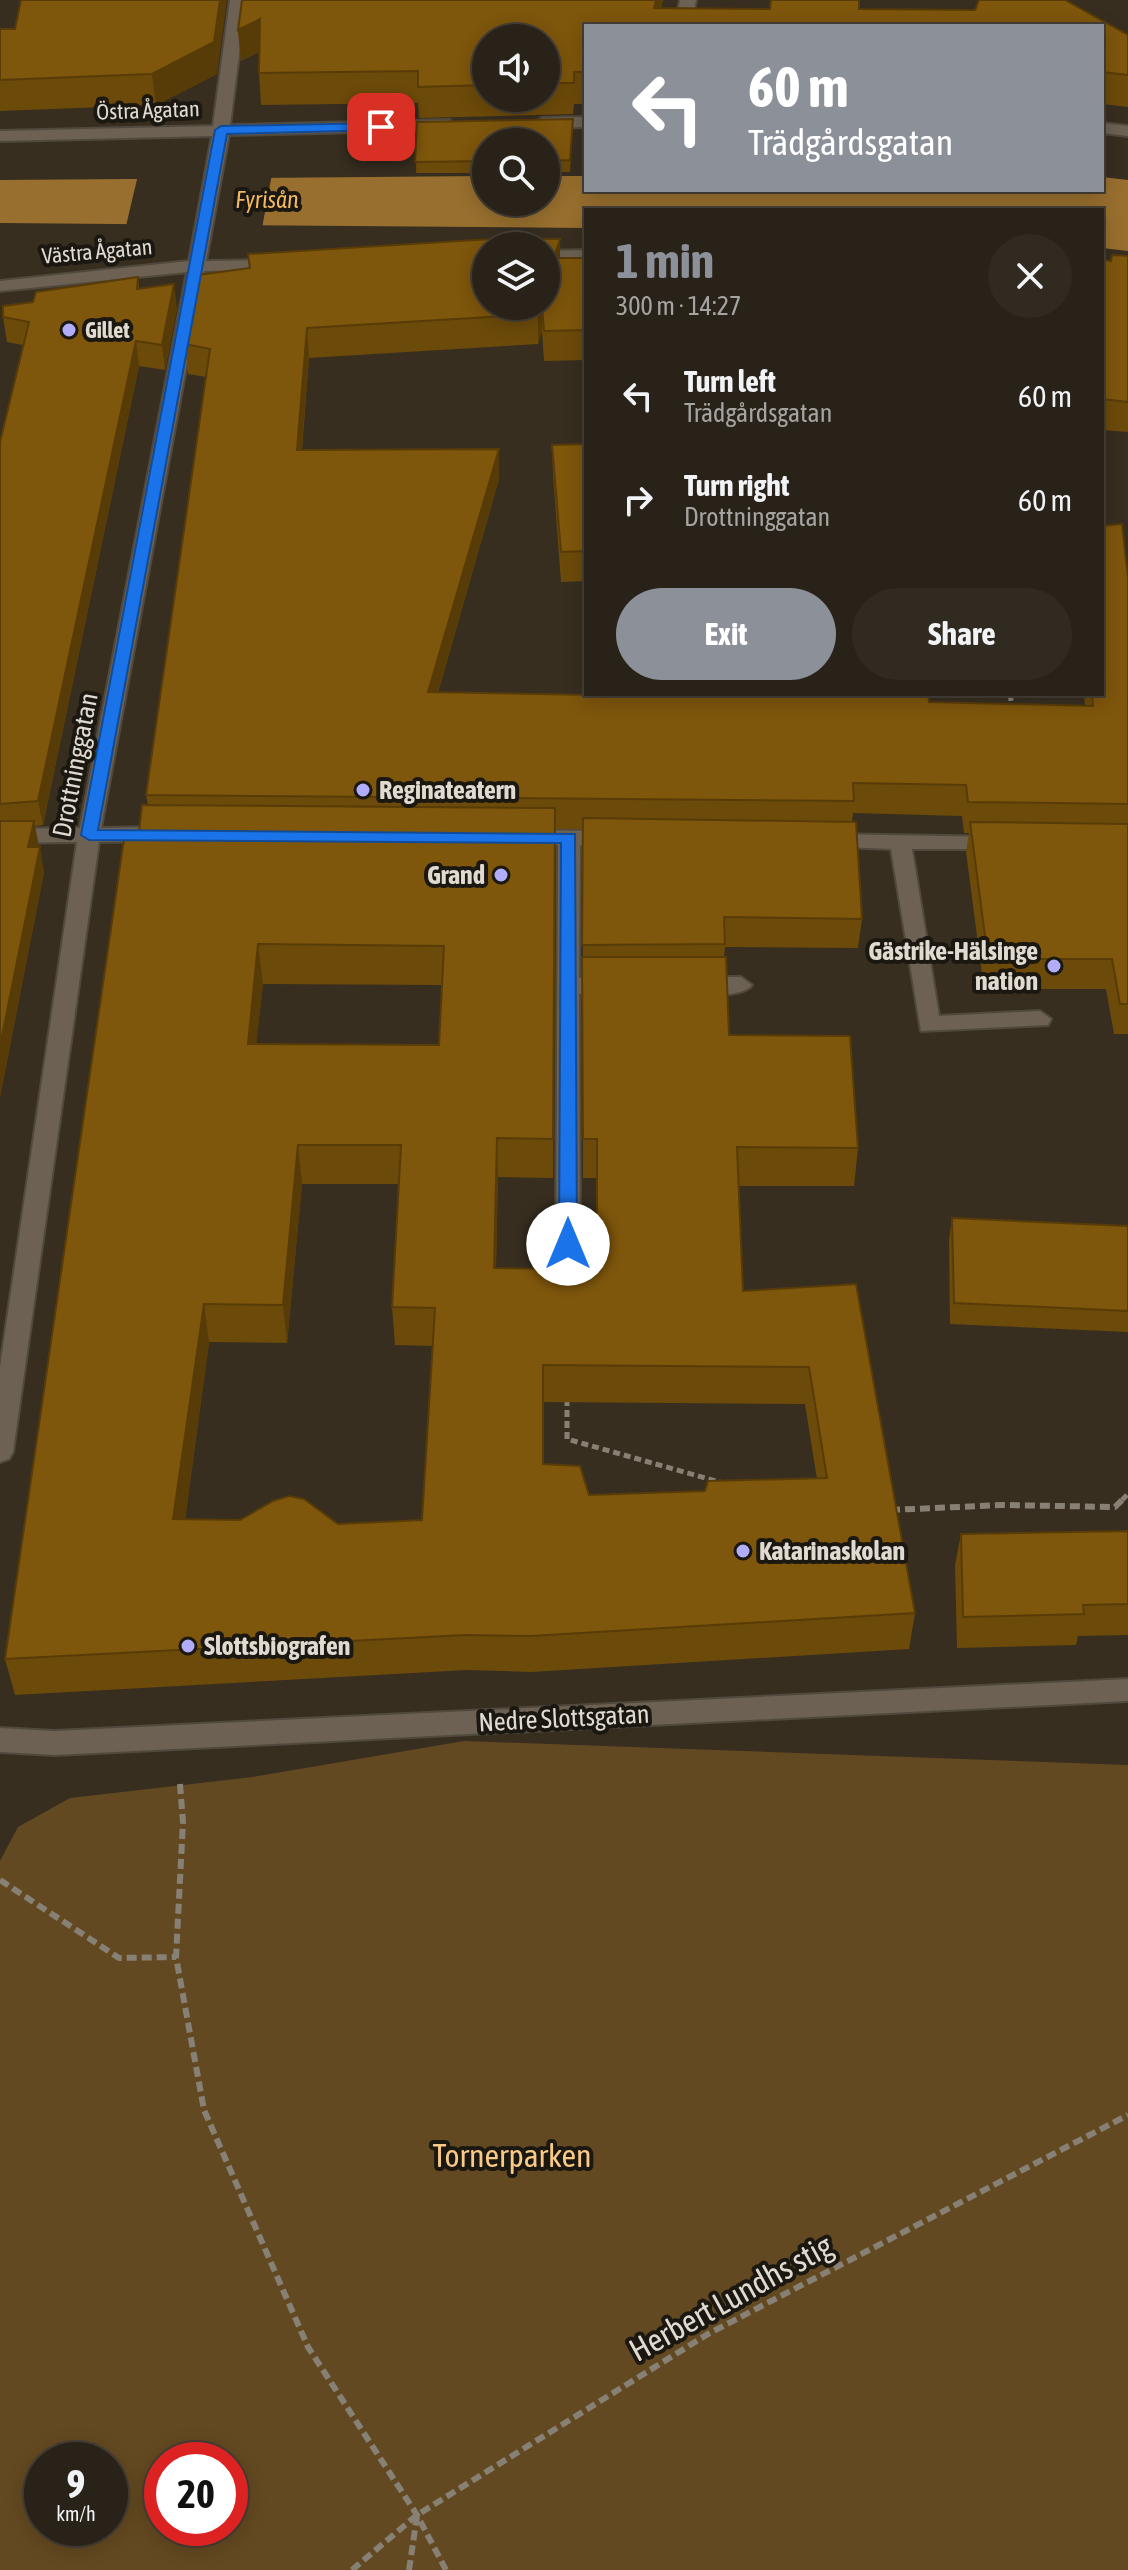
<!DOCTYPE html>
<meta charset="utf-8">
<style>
body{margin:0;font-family:"Asap Condensed",sans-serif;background:#312a21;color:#f1f3f6;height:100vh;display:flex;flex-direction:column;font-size:30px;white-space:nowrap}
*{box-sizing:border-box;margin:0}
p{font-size:26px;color:#a5a4a2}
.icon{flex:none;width:44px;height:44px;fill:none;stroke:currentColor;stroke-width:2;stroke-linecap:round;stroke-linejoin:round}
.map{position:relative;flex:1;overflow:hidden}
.panel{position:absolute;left:584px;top:208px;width:520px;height:488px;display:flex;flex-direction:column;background:#292218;border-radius:0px;box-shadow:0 4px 20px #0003,0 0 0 2px #453f37}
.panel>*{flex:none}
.banner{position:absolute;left:584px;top:24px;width:520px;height:168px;border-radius:0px;box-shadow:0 4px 20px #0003,0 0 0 2px #453f37;background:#8c9099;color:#fff;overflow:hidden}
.fabs{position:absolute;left:472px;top:24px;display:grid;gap:16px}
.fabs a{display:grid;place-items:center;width:88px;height:88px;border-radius:50%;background:#292218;box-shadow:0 4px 20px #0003,0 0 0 2px #453f37;font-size:40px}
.speed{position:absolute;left:24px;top:2442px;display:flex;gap:16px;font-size:40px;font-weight:700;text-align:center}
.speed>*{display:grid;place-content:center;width:104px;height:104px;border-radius:50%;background:#292218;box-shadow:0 4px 20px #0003,0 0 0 2px #453f37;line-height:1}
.speed small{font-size:20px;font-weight:400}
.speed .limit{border:12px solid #d22;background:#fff;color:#111}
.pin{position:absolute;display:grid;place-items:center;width:68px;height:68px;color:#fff;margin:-34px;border-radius:16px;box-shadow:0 4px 12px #0006}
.me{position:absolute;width:88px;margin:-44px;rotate:0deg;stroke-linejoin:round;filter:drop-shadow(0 0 6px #0008)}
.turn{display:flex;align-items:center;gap:28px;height:168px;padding:0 32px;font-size:36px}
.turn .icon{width:104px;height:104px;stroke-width:2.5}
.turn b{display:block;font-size:56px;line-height:68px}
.round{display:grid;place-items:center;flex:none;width:84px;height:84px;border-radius:42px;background:#312a21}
.head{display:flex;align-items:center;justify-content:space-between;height:136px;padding:0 32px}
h1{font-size:48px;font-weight:700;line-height:60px;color:#8c9099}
.action{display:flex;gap:16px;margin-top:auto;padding:16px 32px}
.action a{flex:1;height:92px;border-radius:48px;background:#8c9099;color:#fff;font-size:32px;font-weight:700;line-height:92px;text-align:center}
.action a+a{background:#312a21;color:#f1f3f6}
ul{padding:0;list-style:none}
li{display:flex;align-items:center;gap:24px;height:104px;padding:0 32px}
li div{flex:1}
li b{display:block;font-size:30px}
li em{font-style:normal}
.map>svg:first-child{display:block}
.green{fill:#634921;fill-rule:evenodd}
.water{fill:#986f2e}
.pier{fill:#372e20}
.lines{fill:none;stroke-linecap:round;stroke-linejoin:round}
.minor-casing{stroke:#50493d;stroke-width:4}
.path-far1{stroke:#878074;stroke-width:5;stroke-dasharray:7 4;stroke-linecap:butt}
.path{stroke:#878074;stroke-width:6;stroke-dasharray:10 5;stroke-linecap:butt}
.minor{fill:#6c6152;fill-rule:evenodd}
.wall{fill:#6c4a0a;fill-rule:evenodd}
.shaded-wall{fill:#583c08}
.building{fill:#7e560c;stroke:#583c08;stroke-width:2;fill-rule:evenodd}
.route{fill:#1a73e8;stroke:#114b97;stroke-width:2}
.poi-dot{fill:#b1adfa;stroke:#1b1711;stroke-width:3}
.labels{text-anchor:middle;stroke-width:8;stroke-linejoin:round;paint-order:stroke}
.far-street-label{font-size:22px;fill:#e0dad1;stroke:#1b1711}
.far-poi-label{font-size:22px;font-weight:bold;fill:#e0dad1;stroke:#1b1711;text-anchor:start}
.far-water-label{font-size:24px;font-style:italic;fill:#f3b95f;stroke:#1b1711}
.street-label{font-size:26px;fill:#e0dad1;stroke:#1b1711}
.poi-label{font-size:26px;font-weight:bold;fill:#e0dad1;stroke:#1b1711;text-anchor:start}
.near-park-label{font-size:32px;fill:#f9ca85;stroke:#1b1711}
.near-street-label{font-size:32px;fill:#e0dad1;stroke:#1b1711}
</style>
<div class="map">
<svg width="1128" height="2570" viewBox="0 0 1128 2570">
<rect width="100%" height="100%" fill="#372e20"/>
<path class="green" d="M 464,1741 L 1128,1765 L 1128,2570 L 0,2570 L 0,1861 L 18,1827 L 70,1798 L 253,1777 ZM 42,2460 L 110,2460 L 110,2528 L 42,2528 ZM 162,2460 L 230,2460 L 230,2528 L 162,2528 Z"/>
<path class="water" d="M 486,176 L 486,202 L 546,202 L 546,176 L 586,176 L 586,190 L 1102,190 L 1102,177 L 1128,180 L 1128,251 L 1102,248 L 1102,210 L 586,210 L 586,228 L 0,223 L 0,180 Z"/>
<path class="pier" d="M 272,174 L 262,228 L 126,226 L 138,175 Z"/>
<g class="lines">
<defs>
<g id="minor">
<path d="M 230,0 L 246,0 L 230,125 L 449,120 L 457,125 L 449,130 L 229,135 L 206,261 L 281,260 L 290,265 L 281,270 L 204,271 L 101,828 L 158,827 L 169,834 L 158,841 L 99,842 L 13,1452 L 9,1459 L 0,1462 L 0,1367 L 77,842 L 0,843 L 0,829 L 80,828 L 187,272 L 0,291 L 0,281 L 189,261 L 212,136 L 0,141 L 0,131 L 213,126 Z"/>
<path d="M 680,0 L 696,0 L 691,26 L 675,26 Z"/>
<path d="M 586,117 L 586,127 L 542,128 L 534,123 L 542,118 Z"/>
<path d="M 1102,123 L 1128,126 L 1128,136 L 1102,133 Z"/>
<path d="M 586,250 L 586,260 L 546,261 L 546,251 Z"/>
<path d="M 522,830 L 614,831 L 625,838 L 614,845 L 580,845 L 579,978 L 614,978 L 625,986 L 614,994 L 579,994 L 580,1244 L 576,1250 L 560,1250 L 556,1244 L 558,845 L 515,842 L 511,837 L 515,832 Z"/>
<path d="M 826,834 L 1005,837 L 1009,842 L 1005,847 L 998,849 L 912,849 L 939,1016 L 1040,1011 L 1051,1019 L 1048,1025 L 921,1031 L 891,849 L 819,846 L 815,841 Z"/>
<path d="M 694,977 L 741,977 L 752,985 C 743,998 692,998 683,985 Z"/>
<path d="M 1128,1679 L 1128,1701 L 55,1755 L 0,1752 L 0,1728 L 55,1731 Z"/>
</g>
</defs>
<use href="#minor" class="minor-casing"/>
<g class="path-far1">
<path d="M 1010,694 L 1012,707"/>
<path d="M 567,1399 L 567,1439 L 723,1483"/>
<path d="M 1122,1500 L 1128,1494"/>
</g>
<g class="path">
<path d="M 890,1510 L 1003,1505 L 1115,1507 L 1124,1498"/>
<path d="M 180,1784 L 183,1822 L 176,1957 L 204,2110 L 308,2347 L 417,2515 L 446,2570"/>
<path d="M 0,1880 L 119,1958 L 176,1957"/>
<path d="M 352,2570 L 417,2515 L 708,2334 L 1128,2115"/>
<path d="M 409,2570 L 417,2516"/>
</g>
<use href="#minor" class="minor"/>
</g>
<g class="wall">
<path d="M 242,0 L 663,0 L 661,8 L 770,9 L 771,0 L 859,0 L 859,9 L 975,10 L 979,0 L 1065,0 L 1128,35 L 1128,107 L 1102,104 L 1102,26 L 586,26 L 586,104 L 574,104 L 573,114 L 419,118 L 418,103 L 261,105 L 259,73 L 259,52 L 241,61 L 238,30 ZM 486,38 L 546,38 L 546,98 L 486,98 Z"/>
<path d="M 0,29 L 15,29 L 217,74 L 156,105 L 0,111 Z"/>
<path d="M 573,119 L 570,172 L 546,172 L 546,142 L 486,142 L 486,173 L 416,173 L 417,122 Z"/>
<path d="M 248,254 L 586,258 L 586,360 L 544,361 L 542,331 L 538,344 L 309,358 L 302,450 L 499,449 L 499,479 L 438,693 L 704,697 L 704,694 L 928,694 L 929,702 L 1085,706 L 1084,694 L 1102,694 L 1128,578 L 1128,1034 L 1114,1034 L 1106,989 L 984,989 L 966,852 L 969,833 L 964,833 L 962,816 L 853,813 L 852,822 L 862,919 L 858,948 L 725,947 L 724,957 L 729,1035 L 858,1148 L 854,1186 L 739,1186 L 743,1291 L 856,1284 L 915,1613 L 909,1649 L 531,1672 L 467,1670 L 15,1695 L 5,1659 L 139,832 L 148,805 L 146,795 L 206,377 L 188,374 L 185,344 L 249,268 ZM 555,829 L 583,829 L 583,1178 L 596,1178 L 596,1270 L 496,1268 L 498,1177 L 553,1178 ZM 263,984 L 442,985 L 439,1045 L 256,1044 ZM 302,1184 L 399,1184 L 392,1307 L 395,1345 L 433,1346 L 422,1520 L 338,1524 L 185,1520 L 209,1342 L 287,1343 ZM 544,1402 L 805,1404 L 817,1479 L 705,1491 L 589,1495 L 543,1464 Z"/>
<path d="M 1128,256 L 1128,432 L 1102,430 L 1102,260 L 1111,261 Z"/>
<path d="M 138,277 L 139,288 L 177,308 L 165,370 L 139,366 L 43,825 L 35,826 L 38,847 L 44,872 L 0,1097 L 0,442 L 23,345 L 7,342 L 3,317 Z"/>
<path d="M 586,444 L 586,581 L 561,582 L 553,475 L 552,445 Z"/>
<path d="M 952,1218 L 1128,1226 L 1128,1332 L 950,1324 L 949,1240 Z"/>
<path d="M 1128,1531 L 1128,1635 L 1078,1636 L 1076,1645 L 957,1648 L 955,1565 L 961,1534 Z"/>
</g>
<g class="shaded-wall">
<path d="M 220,0 L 227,0 L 217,74 L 156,105 L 152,74 Z"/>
<path d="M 656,0 L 663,0 L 656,26 L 654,8 Z"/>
<path d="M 260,19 L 263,50 L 241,61 L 238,30 Z"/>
<path d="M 560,239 L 560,269 L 554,258 Z"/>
<path d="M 174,284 L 177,308 L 165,370 L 162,345 Z"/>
<path d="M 540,306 L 542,306 L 542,331 L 538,344 L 538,314 Z"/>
<path d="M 307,328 L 309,358 L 299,480 L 297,450 Z"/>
<path d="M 136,341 L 139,366 L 43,825 L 38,801 Z"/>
<path d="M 499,449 L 499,479 L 429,723 L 428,692 Z"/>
<path d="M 34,821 L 39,846 L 33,872 L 28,847 Z"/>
<path d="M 40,847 L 44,872 L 0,1097 L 0,1046 Z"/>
<path d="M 258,944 L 263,984 L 252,1083 L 248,1044 Z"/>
<path d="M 497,1138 L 498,1177 L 495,1306 L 494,1268 Z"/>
<path d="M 298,1145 L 302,1184 L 287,1343 L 283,1305 Z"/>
<path d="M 204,1304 L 209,1342 L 180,1556 L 173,1519 Z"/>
</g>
<g class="building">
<path d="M 21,0 L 220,0 L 214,42 L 152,74 L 0,80 L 0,29 L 15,29 Z"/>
<path d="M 242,0 L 656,0 L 654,8 L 770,9 L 771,0 L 859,0 L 859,9 L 975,10 L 979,0 L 1065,0 L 1128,35 L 1128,75 L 1102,72 L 1102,26 L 586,26 L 586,72 L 574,72 L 574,83 L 546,83 L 546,38 L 486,38 L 486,85 L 418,87 L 418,71 L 259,73 L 260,19 L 238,30 Z"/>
<path d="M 573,119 L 570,160 L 546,161 L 546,142 L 486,142 L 486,161 L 415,162 L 417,122 Z"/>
<path d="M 491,239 L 560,239 L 554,258 L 586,258 L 586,330 L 544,331 L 542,306 L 546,306 L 546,246 L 486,246 L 486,306 L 540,306 L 538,314 L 307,328 L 297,450 L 499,449 L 428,692 L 705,697 L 705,694 L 928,694 L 929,702 L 1093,706 L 1092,694 L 1102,694 L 1102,526 L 1122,524 L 1128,578 L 1128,804 L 968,802 L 966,785 L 853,783 L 854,801 L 146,795 L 210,349 L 185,344 L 198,275 L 250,268 L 248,254 Z"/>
<path d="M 1112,255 L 1128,256 L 1128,402 L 1102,399 L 1102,260 L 1111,261 Z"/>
<path d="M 138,277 L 137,289 L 174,284 L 162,345 L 136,341 L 38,801 L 0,804 L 0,442 L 29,322 L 3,317 L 3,306 L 33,302 L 36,292 Z"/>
<path d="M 586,444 L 586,551 L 561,552 L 552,445 Z"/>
<path d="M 142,805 L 555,808 L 553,1139 L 497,1138 L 494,1268 L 597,1270 L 597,1139 L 583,1139 L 582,957 L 726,957 L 729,1035 L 850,1036 L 858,1148 L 737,1147 L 743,1291 L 856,1284 L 915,1613 L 531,1636 L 465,1635 L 5,1659 L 125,832 L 139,832 ZM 258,944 L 444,946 L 439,1045 L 248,1044 ZM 298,1145 L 401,1145 L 392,1307 L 435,1308 L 422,1520 L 338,1524 L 304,1499 L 289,1496 L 273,1501 L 240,1520 L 173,1519 L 204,1304 L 283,1305 ZM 543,1365 L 809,1367 L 827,1478 L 708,1481 L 705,1491 L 589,1495 L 580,1466 L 543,1464 Z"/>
<path d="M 583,818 L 856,822 L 862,919 L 724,917 L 725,944 L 582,945 Z"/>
<path d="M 0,821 L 34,821 L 28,847 L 40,847 L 0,1046 Z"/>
<path d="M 970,822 L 1128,824 L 1128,1004 L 1120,1004 L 1112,959 L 988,959 Z"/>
<path d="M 952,1218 L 1128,1226 L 1128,1311 L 954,1303 Z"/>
<path d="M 1128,1531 L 1128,1604 L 1083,1605 L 1084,1614 L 963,1617 L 961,1534 Z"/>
</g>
<path class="route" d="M 381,123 L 387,127 L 385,130 L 227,134 L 98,830 L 575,834 L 577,1244 L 568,1251 L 559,1244 L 561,843 L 89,840 L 81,835 L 215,130 L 221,126 Z"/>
<g class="poi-dot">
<circle cx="69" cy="330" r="8"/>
<circle cx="363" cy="790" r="8"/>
<circle cx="501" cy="875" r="8"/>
<circle cx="1054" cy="966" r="8"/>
<circle cx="743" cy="1551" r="8"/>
<circle cx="188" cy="1646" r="8"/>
</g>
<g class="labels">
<g class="far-street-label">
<text transform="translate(148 110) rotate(-2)" y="8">Östra Ågatan</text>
<text transform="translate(97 251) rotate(-5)" y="8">Västra Ågatan</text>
</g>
<g class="far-poi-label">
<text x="85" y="338">Gillet</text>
</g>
<g class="far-water-label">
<text x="267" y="208">Fyrisån</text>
</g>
<g class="street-label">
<text transform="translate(75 765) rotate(-79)" y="9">Drottninggatan</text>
<text transform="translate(564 1718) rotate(-3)" y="9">Nedre Slottsgatan</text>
</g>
<g class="poi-label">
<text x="379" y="799">Reginateatern</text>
<text x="485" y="884" text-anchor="end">Grand</text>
<text x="1038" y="960" text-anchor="end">Gästrike-Hälsinge<tspan x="1038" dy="30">nation</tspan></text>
<text x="759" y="1560">Katarinaskolan</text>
<text x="204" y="1655">Slottsbiografen</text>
</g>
<g class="near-park-label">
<text x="512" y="2167">Tornerparken</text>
</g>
<g class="near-street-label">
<text transform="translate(731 2298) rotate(-29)" y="11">Herbert Lundhs stig</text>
</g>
</g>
</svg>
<div class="fabs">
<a><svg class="icon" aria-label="sound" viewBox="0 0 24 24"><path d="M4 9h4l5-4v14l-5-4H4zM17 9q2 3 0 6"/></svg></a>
<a><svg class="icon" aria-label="search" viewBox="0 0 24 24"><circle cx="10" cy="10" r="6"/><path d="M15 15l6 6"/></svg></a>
<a><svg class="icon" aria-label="layers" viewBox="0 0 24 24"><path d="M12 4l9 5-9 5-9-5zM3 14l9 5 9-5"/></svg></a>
</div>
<div class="speed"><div>9<small>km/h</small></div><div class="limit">20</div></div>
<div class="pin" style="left:381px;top:127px;background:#d93025"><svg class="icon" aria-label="arrive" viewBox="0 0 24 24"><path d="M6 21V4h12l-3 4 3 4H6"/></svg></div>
<svg class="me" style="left:568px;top:1244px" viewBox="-20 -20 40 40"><circle r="19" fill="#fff"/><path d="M0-13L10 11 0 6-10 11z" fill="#1a73e8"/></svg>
<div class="banner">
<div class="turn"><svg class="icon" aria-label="left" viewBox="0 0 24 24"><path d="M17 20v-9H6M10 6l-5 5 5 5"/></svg><div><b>60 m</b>Trädgårdsgatan</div></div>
</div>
<section class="panel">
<div class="head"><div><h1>1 min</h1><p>300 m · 14:27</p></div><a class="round"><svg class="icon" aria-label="close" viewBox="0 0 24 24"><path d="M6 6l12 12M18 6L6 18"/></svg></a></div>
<ul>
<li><svg class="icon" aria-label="left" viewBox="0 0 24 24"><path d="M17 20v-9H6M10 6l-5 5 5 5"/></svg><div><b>Turn left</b><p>Trädgårdsgatan</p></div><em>60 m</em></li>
<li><svg class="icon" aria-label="right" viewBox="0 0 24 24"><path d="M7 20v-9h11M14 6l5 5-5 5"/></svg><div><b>Turn right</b><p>Drottninggatan</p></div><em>60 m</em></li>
</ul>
<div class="action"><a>Exit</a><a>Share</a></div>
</section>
</div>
